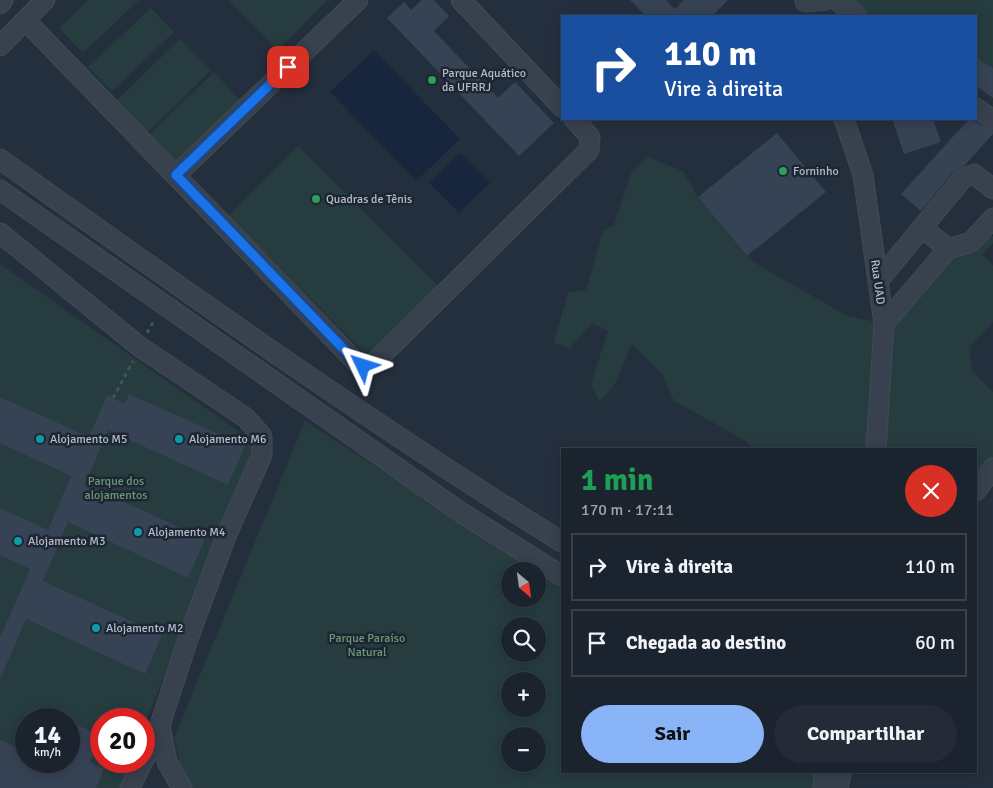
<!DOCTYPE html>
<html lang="pt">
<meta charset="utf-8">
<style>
body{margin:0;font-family:Signika,sans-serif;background:#242b36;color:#f1f3f6;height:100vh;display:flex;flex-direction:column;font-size:19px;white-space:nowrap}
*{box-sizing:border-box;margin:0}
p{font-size:16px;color:#a0a4aa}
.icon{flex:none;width:28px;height:28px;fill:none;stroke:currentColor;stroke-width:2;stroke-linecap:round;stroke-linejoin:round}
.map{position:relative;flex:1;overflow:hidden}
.sheet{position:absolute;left:561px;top:448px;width:416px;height:325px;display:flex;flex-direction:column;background:#1b232e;border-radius:0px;box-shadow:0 2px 12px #0003,0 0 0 1px #39404a}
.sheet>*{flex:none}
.banner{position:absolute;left:561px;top:15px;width:416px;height:105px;border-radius:0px;box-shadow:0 2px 12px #0003,0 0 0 1px #39404a;background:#1a4fa0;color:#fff;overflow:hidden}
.needle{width:32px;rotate:151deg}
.buttons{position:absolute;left:501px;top:562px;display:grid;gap:10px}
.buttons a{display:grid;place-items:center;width:45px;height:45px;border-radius:50%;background:#1b232e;box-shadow:0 2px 12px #0003,0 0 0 1px #39404a;font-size:25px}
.speed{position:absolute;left:15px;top:708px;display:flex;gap:10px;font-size:25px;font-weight:700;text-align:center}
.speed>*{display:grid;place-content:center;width:65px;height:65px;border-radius:50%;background:#1b232e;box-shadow:0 2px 12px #0003,0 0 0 1px #39404a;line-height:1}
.speed small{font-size:12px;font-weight:400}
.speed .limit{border:8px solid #d22;background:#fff;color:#111}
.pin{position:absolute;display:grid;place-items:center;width:42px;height:42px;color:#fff;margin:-21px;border-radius:10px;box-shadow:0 2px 8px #0006}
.me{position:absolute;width:55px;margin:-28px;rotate:311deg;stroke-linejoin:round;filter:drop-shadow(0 0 4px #0008)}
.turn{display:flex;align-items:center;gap:18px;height:105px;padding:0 20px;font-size:22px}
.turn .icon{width:65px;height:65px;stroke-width:2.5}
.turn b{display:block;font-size:35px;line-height:42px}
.round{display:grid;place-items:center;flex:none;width:52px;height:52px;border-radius:26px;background:#242b36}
.headline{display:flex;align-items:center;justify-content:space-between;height:85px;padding:0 20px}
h1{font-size:30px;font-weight:700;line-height:38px;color:#1e9e55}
.action{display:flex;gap:10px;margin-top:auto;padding:10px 20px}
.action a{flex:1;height:58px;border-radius:30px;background:#8ab4f8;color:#111;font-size:20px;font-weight:700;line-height:58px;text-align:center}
.action a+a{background:#242b36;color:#f1f3f6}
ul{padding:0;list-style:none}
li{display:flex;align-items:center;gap:15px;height:68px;margin:0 10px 8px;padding:0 10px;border:2px solid #39404a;border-radius:0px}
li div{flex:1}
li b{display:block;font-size:19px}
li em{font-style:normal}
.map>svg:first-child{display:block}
.green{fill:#263c3f;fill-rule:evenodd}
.water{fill:#17263c}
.building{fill:#364354}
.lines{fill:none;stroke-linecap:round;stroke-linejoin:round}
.minor-casing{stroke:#414a57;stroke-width:21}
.path{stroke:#3f5557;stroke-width:3;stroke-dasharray:4 4;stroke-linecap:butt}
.minor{stroke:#38414e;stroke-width:19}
.route-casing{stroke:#114b97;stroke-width:12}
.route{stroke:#1a73e8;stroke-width:9}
.leisure-dot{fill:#2e9e5b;stroke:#1d2633;stroke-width:2}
.culture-dot{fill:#0f9aa8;stroke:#1d2633;stroke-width:2}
.labels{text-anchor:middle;stroke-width:5;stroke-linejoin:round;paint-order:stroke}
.poi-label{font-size:12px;fill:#b4bcc9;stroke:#1d2633;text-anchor:start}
.street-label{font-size:12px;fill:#b4bcc9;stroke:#1d2633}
.park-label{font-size:12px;fill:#6b9a76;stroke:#1d2633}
</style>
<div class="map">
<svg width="993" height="788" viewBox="0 0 993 788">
<rect width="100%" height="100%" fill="#242f3e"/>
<g class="green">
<path d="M 88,0 L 139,0 L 83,53 L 59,28 Z"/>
<path d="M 228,0 L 327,0 L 278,50 Z"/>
<path d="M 837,0 L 993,0 L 993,68 L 980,59 L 976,63 L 976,16 L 857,16 Z"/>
<path d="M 151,8 L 174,32 L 112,91 L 88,67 Z"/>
<path d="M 180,39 L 211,70 L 148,132 L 117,100 Z"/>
<path d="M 214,72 L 242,102 L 177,164 L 149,135 Z"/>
<path d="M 298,146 L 441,289 L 371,359 L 228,216 Z"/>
<path d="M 648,157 L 683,171 L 698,197 L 747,256 L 761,267 L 848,316 L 884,324 L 985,227 L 993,237 L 993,243 L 982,255 L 993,265 L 993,322 L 969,347 L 972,371 L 993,392 L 993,474 L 976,491 L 976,449 L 751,449 L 748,442 L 674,401 L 662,374 L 632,344 L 616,382 L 600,402 L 591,384 L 608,331 L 592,323 L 569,349 L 554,342 L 568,292 L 586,290 L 603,231 L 614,225 L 632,171 Z"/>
<path d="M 0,264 L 258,445 L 144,726 L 144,719 L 101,719 L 101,761 L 129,761 L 119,788 L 0,788 ZM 26,719 L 69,719 L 69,761 L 26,761 Z"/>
<path d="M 305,421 L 562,586 L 562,771 L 815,771 L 813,788 L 192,788 L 183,777 L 174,738 ZM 510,571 L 538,571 L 538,599 L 510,599 ZM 510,626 L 538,626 L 538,654 L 510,654 ZM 510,681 L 538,681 L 538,709 L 510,709 ZM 510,736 L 538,736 L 538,764 L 510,764 Z"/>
</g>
<g class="water">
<path d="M 374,50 L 460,139 L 416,181 L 330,92 Z"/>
<path d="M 460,153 L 490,183 L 459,213 L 429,183 Z"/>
</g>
<g class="building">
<path d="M 422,0 L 434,0 L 449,16 L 434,31 L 498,98 L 515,82 L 554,123 L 519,156 L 387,18 L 404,2 L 411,10 Z"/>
<path d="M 630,0 L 666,0 L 675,9 L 684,0 L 728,0 L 712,16 L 646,16 Z"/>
<path d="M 976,57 L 993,68 L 993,98 L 976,86 Z"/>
<path d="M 892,119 L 933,119 L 941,142 L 904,154 Z"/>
<path d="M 969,119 L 993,131 L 993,134 L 965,165 L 954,171 L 921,211 L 901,194 Z"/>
<path d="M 777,133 L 826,192 L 747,256 L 698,197 Z"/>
<path d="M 129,394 L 245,446 L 228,485 L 108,430 L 85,484 L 205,539 L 188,578 L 68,522 L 43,581 L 162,635 L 145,674 L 26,619 L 0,679 L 0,638 L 30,569 L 0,555 L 0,508 L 48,530 L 71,476 L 0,443 L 0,397 L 89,437 L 107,395 L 125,404 Z"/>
<path d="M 69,721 L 101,736 L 90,762 L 104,769 L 96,788 L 0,788 L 0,740 L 26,751 L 26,761 L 69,761 Z"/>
</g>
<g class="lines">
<defs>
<g id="minor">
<path d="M 461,0 L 562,107"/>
<path d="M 837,0 L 857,16"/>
<path d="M 805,2 L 826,0"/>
<path d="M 0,4 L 3,0"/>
<path d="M 25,20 L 358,364 L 363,366 L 374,363 L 589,150 L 590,137 L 574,119"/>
<path d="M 0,46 L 45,0"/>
<path d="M 976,108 L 993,120"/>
<path d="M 844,119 L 863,175 L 884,324 L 876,449"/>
<path d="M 0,159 C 185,291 370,423 562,542"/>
<path d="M 176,175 L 358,0"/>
<path d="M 0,190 L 462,513 L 562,576"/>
<path d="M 922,227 L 948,249"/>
<path d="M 0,233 L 140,347 L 246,418 L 262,436 L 262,455 L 227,534 L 189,636 L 160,725 L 144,760"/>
<path d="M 878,281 L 963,178 L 974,174 L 993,189"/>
<path d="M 884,324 L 948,249 L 971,242 L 993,218"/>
<path d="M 976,491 L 993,468"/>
<path d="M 160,725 L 167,762 L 182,788"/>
<path d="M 130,788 L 143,761"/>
<path d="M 823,788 L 824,771"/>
<path d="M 838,788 L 842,771"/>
</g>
</defs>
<use href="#minor" class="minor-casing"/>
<g class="path">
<path d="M 147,333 L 155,319"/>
<path d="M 113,398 L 133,361"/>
</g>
<use href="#minor" class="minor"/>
</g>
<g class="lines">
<defs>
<path id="route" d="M 288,67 L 176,175 L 358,364 L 363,366"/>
</defs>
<use href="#route" class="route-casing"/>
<use href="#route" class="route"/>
</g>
<g class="leisure-dot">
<circle cx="432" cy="80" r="5"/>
<circle cx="783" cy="171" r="5"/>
<circle cx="316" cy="199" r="5"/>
</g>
<g class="culture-dot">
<circle cx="40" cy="439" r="5"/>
<circle cx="179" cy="439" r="5"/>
<circle cx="138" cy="532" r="5"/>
<circle cx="18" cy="541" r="5"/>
<circle cx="96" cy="628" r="5"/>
</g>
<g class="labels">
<g class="poi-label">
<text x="442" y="77">Parque Aquático<tspan x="442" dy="14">da UFRRJ</tspan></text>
<text x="793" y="175">Forninho</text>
<text x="326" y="203">Quadras de Tênis</text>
<text x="50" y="443">Alojamento M5</text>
<text x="189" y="443">Alojamento M6</text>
<text x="148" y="536">Alojamento M4</text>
<text x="28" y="545">Alojamento M3</text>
<text x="106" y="632">Alojamento M2</text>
</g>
<g class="street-label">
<text transform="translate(878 282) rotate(82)" y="4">Rua UAD</text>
</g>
<g class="park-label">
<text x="116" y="485">Parque dos<tspan x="116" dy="14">alojamentos</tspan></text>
<text x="367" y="642">Parque Paraíso<tspan x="367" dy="14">Natural</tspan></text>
</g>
</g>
</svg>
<div class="buttons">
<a><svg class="needle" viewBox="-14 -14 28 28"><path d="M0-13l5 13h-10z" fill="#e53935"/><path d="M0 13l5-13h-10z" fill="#a0a4aa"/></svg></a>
<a><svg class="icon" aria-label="search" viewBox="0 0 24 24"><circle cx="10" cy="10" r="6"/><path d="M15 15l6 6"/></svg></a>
<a>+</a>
<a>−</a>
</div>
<div class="speed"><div>14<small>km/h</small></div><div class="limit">20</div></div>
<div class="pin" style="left:288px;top:67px;background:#d93025"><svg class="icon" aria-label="arrive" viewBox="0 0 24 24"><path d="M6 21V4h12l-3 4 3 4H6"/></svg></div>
<svg class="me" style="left:363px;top:366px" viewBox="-20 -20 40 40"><path d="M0-17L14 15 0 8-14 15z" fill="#1a73e8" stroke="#fff" stroke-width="4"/></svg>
<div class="banner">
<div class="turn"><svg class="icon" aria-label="right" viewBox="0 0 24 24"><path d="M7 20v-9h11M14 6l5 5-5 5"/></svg><div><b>110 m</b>Vire à direita</div></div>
</div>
<section class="sheet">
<div class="headline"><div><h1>1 min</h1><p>170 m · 17:11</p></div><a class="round" style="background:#d93025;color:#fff"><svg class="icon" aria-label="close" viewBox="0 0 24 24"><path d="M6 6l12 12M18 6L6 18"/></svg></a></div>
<ul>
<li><svg class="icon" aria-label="right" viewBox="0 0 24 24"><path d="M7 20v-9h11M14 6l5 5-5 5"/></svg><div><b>Vire à direita</b></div><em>110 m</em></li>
<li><svg class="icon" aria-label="arrive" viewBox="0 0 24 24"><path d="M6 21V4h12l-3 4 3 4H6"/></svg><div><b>Chegada ao destino</b></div><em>60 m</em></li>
</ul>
<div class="action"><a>Sair</a><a>Compartilhar</a></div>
</section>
</div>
